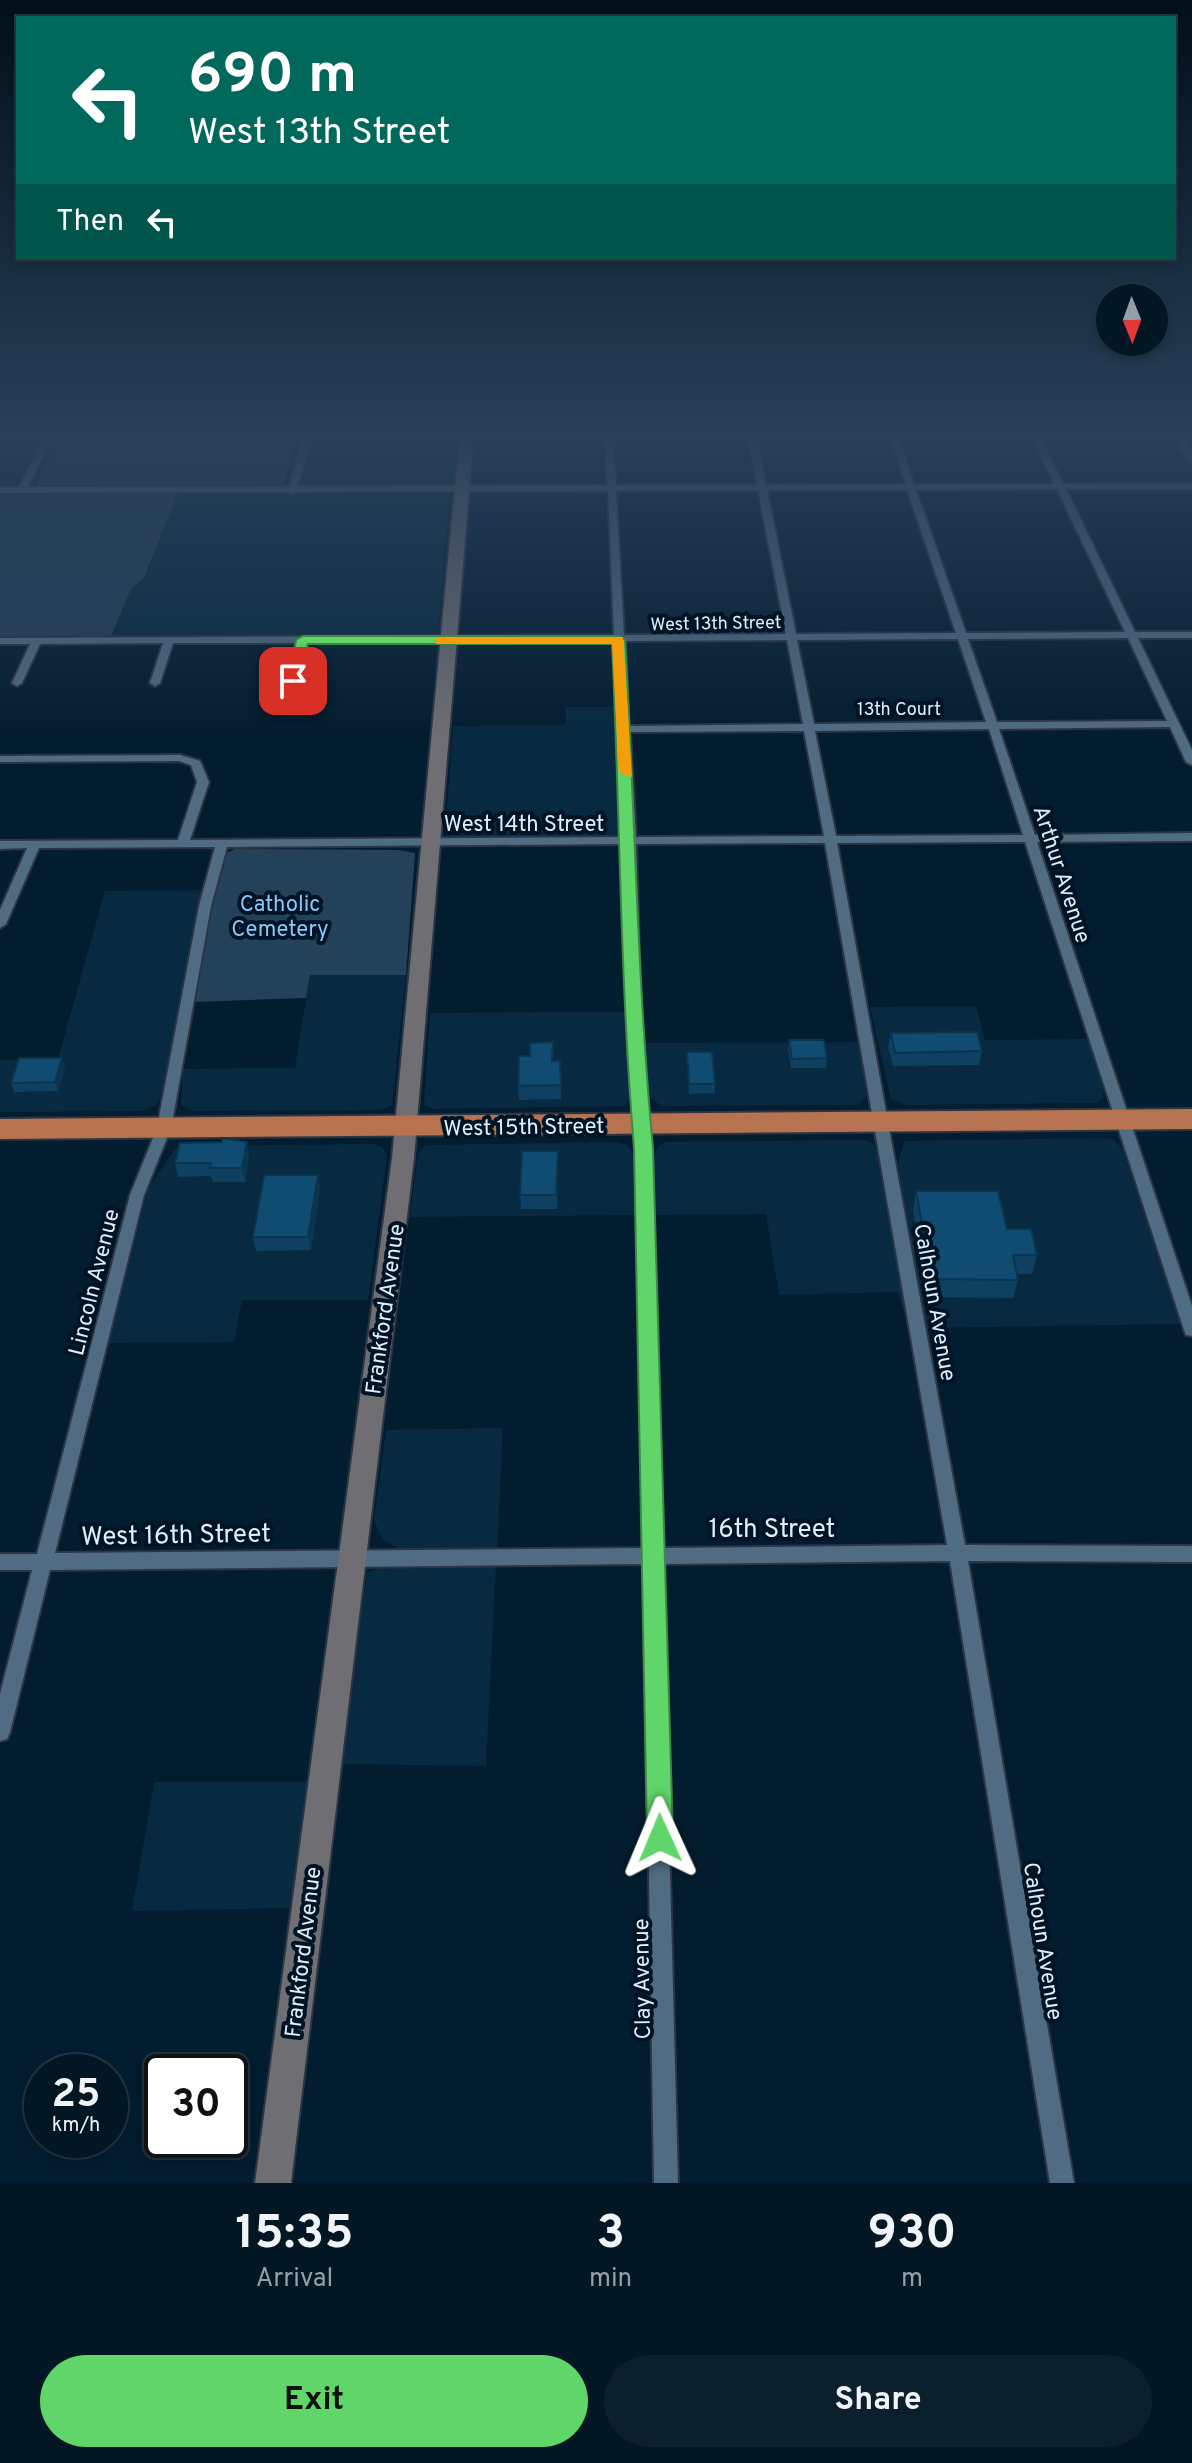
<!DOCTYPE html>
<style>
body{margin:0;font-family:Overpass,sans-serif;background:#0c1f2c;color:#f1f3f6;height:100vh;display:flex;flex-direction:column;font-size:30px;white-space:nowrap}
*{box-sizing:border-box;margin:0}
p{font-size:26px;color:#969fa6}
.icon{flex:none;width:44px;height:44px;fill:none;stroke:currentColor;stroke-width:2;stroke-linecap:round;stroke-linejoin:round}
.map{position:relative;height:2183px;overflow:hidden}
.details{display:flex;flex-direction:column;background:#021624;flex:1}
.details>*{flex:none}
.banner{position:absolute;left:16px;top:16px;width:1160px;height:244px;border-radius:0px;box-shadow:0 4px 12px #0003,0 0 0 2px #233541;background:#00695c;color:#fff;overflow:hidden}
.needle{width:52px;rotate:179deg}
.buttons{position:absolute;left:1096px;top:284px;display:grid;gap:16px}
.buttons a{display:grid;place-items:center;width:72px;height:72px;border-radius:50%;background:#021624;box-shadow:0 4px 12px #0003,0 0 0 2px #233541;font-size:40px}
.speed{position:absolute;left:24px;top:2054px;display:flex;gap:16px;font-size:40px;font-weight:700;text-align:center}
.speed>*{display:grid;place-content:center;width:104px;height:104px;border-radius:50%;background:#021624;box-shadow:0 4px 12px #0003,0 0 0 2px #233541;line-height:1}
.speed small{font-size:20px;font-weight:400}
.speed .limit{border:4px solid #111;border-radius:12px;background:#fff;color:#111}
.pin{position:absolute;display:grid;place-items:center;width:68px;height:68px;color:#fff;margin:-34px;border-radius:16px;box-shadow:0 4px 12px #0006}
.me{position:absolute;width:88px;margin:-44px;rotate:359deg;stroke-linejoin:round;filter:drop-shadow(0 0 6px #0008)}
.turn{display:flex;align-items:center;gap:28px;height:168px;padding:0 40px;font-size:36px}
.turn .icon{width:104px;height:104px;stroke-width:2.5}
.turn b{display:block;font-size:56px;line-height:68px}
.then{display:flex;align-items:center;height:76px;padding:0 40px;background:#0003;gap:16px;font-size:30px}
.eta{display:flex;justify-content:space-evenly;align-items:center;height:136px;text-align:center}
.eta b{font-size:48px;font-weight:700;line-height:56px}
.cta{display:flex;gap:16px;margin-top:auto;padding:16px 40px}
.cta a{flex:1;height:92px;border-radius:48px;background:#60d56a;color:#111;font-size:32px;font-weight:700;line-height:92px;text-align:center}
.cta a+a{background:#0c1f2c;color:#f1f3f6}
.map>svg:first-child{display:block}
.built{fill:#072a41}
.green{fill:#234158}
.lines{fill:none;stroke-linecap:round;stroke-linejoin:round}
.street-casing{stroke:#2c3544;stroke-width:4}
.secondary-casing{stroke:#2c3544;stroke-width:4}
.highway-casing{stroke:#2c3544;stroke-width:4}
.street{fill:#506c82;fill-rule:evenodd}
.secondary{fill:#6f6e73;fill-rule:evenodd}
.highway{fill:#b7724f;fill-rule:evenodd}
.wall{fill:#0e4061}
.shaded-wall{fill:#0b344f}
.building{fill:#104b71;stroke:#0b344f;stroke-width:2}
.route{fill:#60d56a;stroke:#3e8a45;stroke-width:2}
.slow{fill:#f59e0b}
.labels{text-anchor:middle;stroke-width:8;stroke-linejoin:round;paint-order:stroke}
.far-street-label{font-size:18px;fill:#deeefa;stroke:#001425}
.street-label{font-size:22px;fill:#deeefa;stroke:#001425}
.park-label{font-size:22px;fill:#8ac8f7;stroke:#001425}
.near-street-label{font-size:26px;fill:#deeefa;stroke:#001425}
</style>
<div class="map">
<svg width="1192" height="2183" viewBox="0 0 1192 2183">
<rect width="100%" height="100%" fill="#031d30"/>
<g class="built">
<path d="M 458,432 L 452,486 L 308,487 L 302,484 L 317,434 Z"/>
<path d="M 178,493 L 450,495 L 438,634 L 110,639 L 131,589 L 145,578 Z"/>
<path d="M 615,703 L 622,838 L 454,839 L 445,834 L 453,726 L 563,725 L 566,722 L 566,707 L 611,707 Z"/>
<path d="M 202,890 L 167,1078 L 157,1105 L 142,1111 L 0,1112 L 0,1060 L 58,1059 L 105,891 Z"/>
<path d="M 310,975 L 406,975 L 392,1105 L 381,1110 L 193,1111 L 181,1105 L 183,1069 L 295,1068 Z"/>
<path d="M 976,1006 L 985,1040 L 1088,1039 L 1102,1081 L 1103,1098 L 1097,1103 L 907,1105 L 891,1099 L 870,1007 Z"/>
<path d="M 626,1012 L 630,1099 L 624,1106 L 434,1109 L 424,1105 L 430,1013 Z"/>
<path d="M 860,1042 L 869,1094 L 858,1105 L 661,1106 L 651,1098 L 643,1077 L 642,1043 Z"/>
<path d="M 1100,1138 L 1112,1139 L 1122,1148 L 1181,1324 L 927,1328 L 897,1167 L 904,1141 Z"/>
<path d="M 864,1140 L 871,1142 L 877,1150 L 909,1328 L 898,1292 L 779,1295 L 766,1214 L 654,1215 L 653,1158 L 658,1147 L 665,1142 Z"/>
<path d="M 614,1142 L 627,1145 L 636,1157 L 637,1215 L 410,1217 L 418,1153 L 426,1145 Z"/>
<path d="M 374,1144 L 382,1147 L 387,1155 L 368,1300 L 242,1300 L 234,1342 L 109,1343 L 148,1189 L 174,1150 L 189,1146 Z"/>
<path d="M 503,1428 L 497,1549 L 399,1549 L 382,1539 L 374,1520 L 386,1430 Z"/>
<path d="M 496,1565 L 486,1766 L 340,1764 L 367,1573 L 381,1567 Z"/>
<path d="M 154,1782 L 307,1782 L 291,1908 L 132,1911 Z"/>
</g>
<g class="green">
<path d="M 61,432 L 299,432 L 284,483 L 278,486 L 36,485 Z"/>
<path d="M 0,493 L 178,493 L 144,578 L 131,589 L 110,639 L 0,640 Z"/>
<path d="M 235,849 L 398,850 L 415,853 L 406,975 L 310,975 L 306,998 L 193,1002 L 223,855 Z"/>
</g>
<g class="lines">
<defs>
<g id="street">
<path d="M 48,432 L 56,432 L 28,487 L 289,486 L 305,432 L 313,432 L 298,486 L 607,485 L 605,432 L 613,432 L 616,485 L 757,485 L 747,432 L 755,432 L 766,485 L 906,484 L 888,432 L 896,432 L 914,484 L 1054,484 L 1030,432 L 1038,432 L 1063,484 L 1192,483 L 1192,489 L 1066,489 L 1135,632 L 1192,632 L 1192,638 L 1138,638 L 1192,750 L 1192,765 L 1186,762 L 1170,727 L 999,729 L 1035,835 L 1192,833 L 1192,841 L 1037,842 L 1192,1306 L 1192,1336 L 1186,1335 L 1184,1330 L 1025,842 L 837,843 L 965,1545 L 1192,1546 L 1192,1562 L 968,1561 L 1074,2183 L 1050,2183 L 950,1561 L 662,1564 L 678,2183 L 654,2183 L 644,1564 L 50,1570 L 10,1732 L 7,1739 L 0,1741 L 0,1694 L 32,1570 L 0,1570 L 0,1554 L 37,1554 L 130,1195 L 157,1128 L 199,906 L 215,847 L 39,848 L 6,924 L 0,928 L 0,910 L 27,848 L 0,849 L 0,841 L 178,840 L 197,782 L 191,765 L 179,761 L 0,762 L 0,756 L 180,755 L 200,761 L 209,782 L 190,840 L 624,837 L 615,641 L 307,642 L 298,681 L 293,684 L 288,681 L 297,643 L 173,643 L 160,683 L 155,686 L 150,683 L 163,643 L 40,644 L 22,683 L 17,686 L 12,683 L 30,644 L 0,644 L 0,638 L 614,635 L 608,491 L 296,492 L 292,494 L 288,492 L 0,493 L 0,487 L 19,487 ZM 1057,489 L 1125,632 L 966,633 L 916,490 ZM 758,490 L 786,634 L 624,635 L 616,491 ZM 767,490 L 907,490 L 956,633 L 796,634 ZM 1128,638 L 1167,721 L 997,722 L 968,639 ZM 958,639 L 986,722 L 814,724 L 797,640 ZM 787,640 L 803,724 L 629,726 L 625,641 ZM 989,729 L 1023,835 L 836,836 L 815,731 ZM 804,731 L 824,836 L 636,837 L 630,732 ZM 825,843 L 947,1545 L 661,1548 L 651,1148 L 642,1052 L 636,844 ZM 624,844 L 628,1052 L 637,1148 L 644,1548 L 55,1553 L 144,1195 L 171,1128 L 211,906 L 227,847 Z"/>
<path d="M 1171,432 L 1179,432 L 1192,452 L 1192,462 L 1189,461 Z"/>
</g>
<path id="secondary" d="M 460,432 L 474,432 L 414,1158 L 291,2183 L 255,2183 L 392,1158 Z"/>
<path id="highway" d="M 1192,1109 L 1192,1129 L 0,1139 L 0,1119 Z"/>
</defs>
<use href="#street" class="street-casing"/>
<use href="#secondary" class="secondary-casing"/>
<use href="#highway" class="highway-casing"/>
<use href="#street" class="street"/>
<use href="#secondary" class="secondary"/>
<use href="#highway" class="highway"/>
</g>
<g class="wall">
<path d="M 891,1033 L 982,1051 L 979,1065 L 893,1066 L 888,1047 Z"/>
<path d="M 789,1040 L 827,1058 L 826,1068 L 791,1068 L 788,1050 Z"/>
<path d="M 687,1052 L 715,1084 L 715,1093 L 689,1094 Z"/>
<path d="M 62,1058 L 65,1067 L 58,1091 L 14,1092 L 11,1083 Z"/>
<path d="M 553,1061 L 560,1061 L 561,1099 L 519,1100 L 518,1086 Z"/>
<path d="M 558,1151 L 557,1209 L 521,1209 L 520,1195 Z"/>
<path d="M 249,1156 L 245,1182 L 213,1182 L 211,1176 L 178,1177 L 175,1163 Z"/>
<path d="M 318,1175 L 320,1189 L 311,1250 L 256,1251 L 253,1237 Z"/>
<path d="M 916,1191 L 1007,1229 L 1037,1255 L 1032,1274 L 1017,1274 L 1018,1280 L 1013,1298 L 928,1297 L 913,1209 Z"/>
</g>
<g class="shaded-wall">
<path d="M 62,1058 L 65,1067 L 58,1091 L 55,1082 Z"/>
<path d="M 247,1142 L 249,1156 L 245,1182 L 242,1168 Z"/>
<path d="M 318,1175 L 320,1189 L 311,1250 L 308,1237 Z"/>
</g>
<g class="building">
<path d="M 977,1032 L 982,1051 L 895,1053 L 891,1033 Z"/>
<path d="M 789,1040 L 824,1040 L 827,1058 L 792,1059 Z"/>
<path d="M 553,1042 L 552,1061 L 560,1061 L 561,1085 L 518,1086 L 519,1056 L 530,1056 L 530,1043 Z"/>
<path d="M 687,1052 L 712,1052 L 715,1084 L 689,1084 Z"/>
<path d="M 19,1058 L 62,1058 L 55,1082 L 11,1083 Z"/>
<path d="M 222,1138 L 247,1142 L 242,1168 L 210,1168 L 211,1163 L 175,1163 L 180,1143 L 222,1142 Z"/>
<path d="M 522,1151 L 558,1151 L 556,1195 L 520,1195 Z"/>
<path d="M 264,1175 L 318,1175 L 308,1237 L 253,1237 Z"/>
<path d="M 916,1191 L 998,1191 L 1007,1229 L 1031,1229 L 1037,1255 L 1013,1255 L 1018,1280 L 932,1279 Z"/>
</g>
<linearGradient id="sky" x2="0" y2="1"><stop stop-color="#02101a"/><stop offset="0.59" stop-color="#284059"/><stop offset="1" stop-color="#284059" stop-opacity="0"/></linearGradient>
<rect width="1192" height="738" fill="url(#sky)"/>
<path class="route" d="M 303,636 L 619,636 L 625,640 C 635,809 637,980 653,1148 L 673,1838 L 669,1847 L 660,1851 L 651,1847 L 647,1838 L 634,1148 C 620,981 620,812 612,644 L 308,644 L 299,681 L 288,684 L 296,640 Z"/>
<path class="slow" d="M 441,637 L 623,637 L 632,777 L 619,773 L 612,644 L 436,644 L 436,638 Z"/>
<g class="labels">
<g class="far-street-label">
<text transform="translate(716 623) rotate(-1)" y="6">West 13th Street</text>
<text x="899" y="715">13th Court</text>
</g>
<g class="street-label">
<text x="524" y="831">West 14th Street</text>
<text transform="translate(1063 874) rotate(72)" y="8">Arthur Avenue</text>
<text transform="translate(524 1126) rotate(-1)" y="8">West 15th Street</text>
<text transform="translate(93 1282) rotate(-76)" y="8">Lincoln Avenue</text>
<text transform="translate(936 1302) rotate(80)" y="8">Calhoun Avenue</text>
<text transform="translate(384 1309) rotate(-82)" y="8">Frankford Avenue</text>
<text transform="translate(1044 1941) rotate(81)" y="8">Calhoun Avenue</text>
<text transform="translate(302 1952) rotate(-83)" y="8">Frankford Avenue</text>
<text transform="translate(641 1979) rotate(-91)" y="8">Clay Avenue</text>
</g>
<g class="park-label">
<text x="280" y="911">Catholic<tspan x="280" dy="25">Cemetery</tspan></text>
</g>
<g class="near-street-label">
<text x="772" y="1537">16th Street</text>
<text transform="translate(176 1534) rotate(-1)" y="9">West 16th Street</text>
</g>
</g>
</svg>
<div class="buttons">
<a><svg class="needle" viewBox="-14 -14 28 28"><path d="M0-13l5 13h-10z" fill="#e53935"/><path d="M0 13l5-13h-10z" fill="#969fa6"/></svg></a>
</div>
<div class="speed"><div>25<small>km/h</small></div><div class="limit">30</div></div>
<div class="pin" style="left:293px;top:681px;background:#d93025"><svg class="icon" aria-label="arrive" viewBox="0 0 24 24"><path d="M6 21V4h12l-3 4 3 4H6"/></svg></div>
<svg class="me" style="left:660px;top:1838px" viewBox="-20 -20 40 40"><path d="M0-17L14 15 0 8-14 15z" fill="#60d56a" stroke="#fff" stroke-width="4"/></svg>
<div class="banner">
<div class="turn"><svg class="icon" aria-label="left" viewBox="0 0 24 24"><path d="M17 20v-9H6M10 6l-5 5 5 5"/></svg><div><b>690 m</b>West 13th Street</div></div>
<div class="then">Then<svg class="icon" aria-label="left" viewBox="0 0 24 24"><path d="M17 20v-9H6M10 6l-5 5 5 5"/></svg></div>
</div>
</div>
<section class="details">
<div class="eta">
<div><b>15:35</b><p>Arrival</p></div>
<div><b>3</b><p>min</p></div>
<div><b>930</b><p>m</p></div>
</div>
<div class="cta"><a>Exit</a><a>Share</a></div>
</section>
